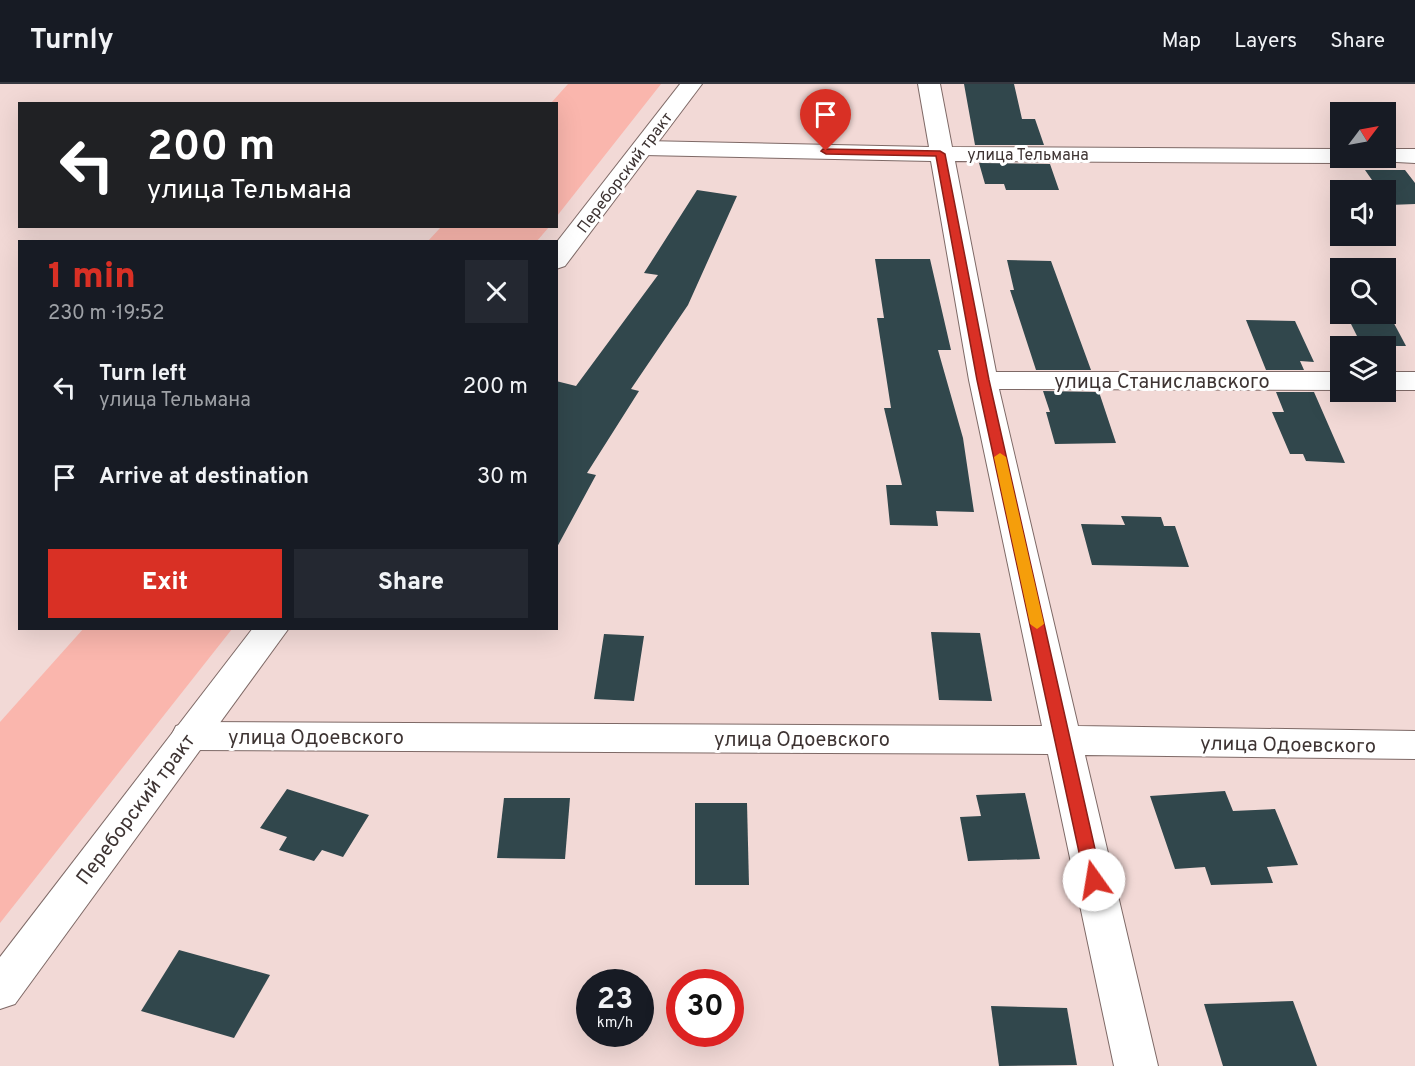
<!DOCTYPE html>
<meta charset="utf-8">
<style>
body{margin:0;font-family:Overpass,sans-serif;background:#242831;color:#f1f3f6;height:100vh;display:flex;flex-direction:column;font-size:22px;white-space:nowrap}
*{box-sizing:border-box;margin:0}
p{font-size:20px;color:#9ea1a6}
.icon{flex:none;width:33px;height:33px;fill:none;stroke:currentColor;stroke-width:2;stroke-linecap:round;stroke-linejoin:round}
.map{position:relative;flex:1;overflow:hidden}
.details{position:absolute;left:18px;top:156px;width:540px;height:390px;display:flex;flex-direction:column;background:#171b24;border-radius:0px;box-shadow:0 6px 24px #0002}
.details>*{flex:none}
.banner{position:absolute;left:18px;top:18px;width:540px;height:126px;border-radius:0px;box-shadow:0 6px 24px #0002;background:#202124;color:#fff;overflow:hidden}
.needle{width:39px;rotate:58deg}
.controls{position:absolute;left:1330px;top:18px;display:grid;gap:12px}
.controls a{display:grid;place-items:center;width:66px;height:66px;border-radius:0px;background:#171b24;box-shadow:0 6px 24px #0002;font-size:30px}
.speed{position:absolute;left:576px;top:885px;display:flex;gap:12px;font-size:30px;font-weight:700;text-align:center}
.speed>*{display:grid;place-content:center;width:78px;height:78px;border-radius:50%;background:#171b24;box-shadow:0 6px 24px #0002;line-height:1}
.speed small{font-size:15px;font-weight:400}
.speed .limit{border:9px solid #d22;background:#fff;color:#111}
.pin{position:absolute;display:grid;place-items:center;width:51px;height:51px;color:#fff;margin:-62px -26px;border-radius:50% 50% 50% 0;rotate:-45deg;box-shadow:0 0 6px #0007}
.pin .icon{rotate:45deg}
.me{position:absolute;width:66px;margin:-33px;rotate:347deg;stroke-linejoin:round;filter:drop-shadow(0 0 4px #0008)}
.turn{display:flex;align-items:center;gap:21px;height:126px;padding:0 30px;font-size:27px}
.turn .icon{width:78px;height:78px;stroke-width:2.5}
.turn b{display:block;font-size:42px;line-height:51px}
.round{display:grid;place-items:center;flex:none;width:63px;height:63px;border-radius:0px;background:#242831}
.overview{display:flex;align-items:center;justify-content:space-between;height:102px;padding:0 30px}
h1{font-size:36px;font-weight:800;line-height:45px;color:#d93025}
.button{display:flex;gap:12px;margin-top:auto;padding:12px 30px}
.button a{flex:1;height:69px;border-radius:0px;background:#d93025;color:#fff;font-size:24px;font-weight:800;line-height:69px;text-align:center}
.button a+a{background:#242831;color:#f1f3f6}
ul{padding:0;list-style:none}
li{display:flex;align-items:center;gap:18px;height:90px;padding:0 30px}
li div{flex:1}
li b{display:block;font-size:22px}
li em{font-style:normal}
header{display:flex;align-items:center;gap:36px;box-sizing:border-box;height:84px;padding:0 30px;background:#171b24;border-bottom:2px solid #363941}
header strong{font-size:28px}
nav{display:flex;gap:33px;margin-inline-start:auto;font-size:21px}
.map>svg:first-child{display:block}
.green{fill:#fab6ad}
.building{fill:#31474c}
.lines{fill:none;stroke-linecap:round;stroke-linejoin:round}
.street-casing{stroke:#7e6966;stroke-width:2}
.secondary-casing{stroke:#7e6966;stroke-width:2}
.street{fill:#fff;fill-rule:evenodd}
.secondary{fill:#fff;fill-rule:evenodd}
.route{fill:#d93025;stroke:#8d1f18;stroke-width:1.5}
.slow{fill:#f59e0b}
.labels{text-anchor:middle;stroke-width:6;stroke-linejoin:round;paint-order:stroke}
.far-street-label{font-size:16px;fill:#3e3433;stroke:#fff}
.street-label{font-size:20px;fill:#3e3433;stroke:#fff}
</style>
<header>
<strong>Turnly</strong>
<nav><a>Map</a><a>Layers</a><a>Share</a></nav>
</header>
<div class="map">
<svg width="1415" height="982" viewBox="0 0 1415 982">
<rect width="100%" height="100%" fill="#f2d9d6"/>
<g class="green">
<path d="M 568,0 L 661,0 L 557,132 L 556,20 L 551,19 Z"/>
<path d="M 441,143 L 441,142 L 549,143 L 537,157 L 428,157 Z"/>
<path d="M 84,544 L 232,545 L 0,839 L 0,638 Z"/>
</g>
<g class="building">
<path d="M 964,0 L 1014,0 L 1022,35 L 1035,35 L 1044,61 L 975,61 Z"/>
<path d="M 979,79 L 1050,80 L 1059,106 L 1006,106 L 1004,100 L 985,100 Z"/>
<path d="M 1365,86 L 1405,86 L 1415,99 L 1415,120 L 1389,121 L 1386,116 L 1386,106 L 1379,106 Z"/>
<path d="M 697,106 L 737,112 L 688,221 L 631,305 L 639,307 L 587,389 L 596,391 L 556,465 L 556,297 L 576,302 L 658,191 L 644,189 Z"/>
<path d="M 875,175 L 930,175 L 951,266 L 938,266 L 963,354 L 974,428 L 936,427 L 938,442 L 890,441 L 886,401 L 902,401 L 884,324 L 891,324 L 877,234 L 884,234 Z"/>
<path d="M 1007,176 L 1051,177 L 1091,286 L 1036,286 L 1010,206 L 1014,206 Z"/>
<path d="M 1346,230 L 1389,230 L 1406,262 L 1362,262 Z"/>
<path d="M 1246,236 L 1295,237 L 1314,278 L 1300,277 L 1304,286 L 1266,286 Z"/>
<path d="M 1043,307 L 1099,308 L 1116,359 L 1055,360 L 1046,328 L 1050,328 Z"/>
<path d="M 1276,308 L 1314,308 L 1345,379 L 1306,377 L 1303,370 L 1290,370 L 1272,328 L 1284,328 Z"/>
<path d="M 1121,432 L 1161,433 L 1164,442 L 1175,442 L 1189,483 L 1092,481 L 1081,440 L 1125,441 Z"/>
<path d="M 931,548 L 980,549 L 992,617 L 939,616 Z"/>
<path d="M 604,550 L 644,552 L 634,617 L 594,615 Z"/>
<path d="M 287,705 L 369,731 L 343,773 L 322,766 L 314,777 L 279,766 L 287,753 L 260,744 Z"/>
<path d="M 1225,707 L 1233,727 L 1275,725 L 1298,781 L 1267,783 L 1273,799 L 1211,801 L 1205,783 L 1175,785 L 1150,712 Z"/>
<path d="M 1025,709 L 1040,775 L 968,777 L 960,733 L 981,732 L 976,711 Z"/>
<path d="M 504,714 L 570,714 L 565,775 L 497,774 Z"/>
<path d="M 695,719 L 747,719 L 749,801 L 695,801 Z"/>
<path d="M 179,866 L 270,891 L 234,954 L 141,927 Z"/>
<path d="M 1293,917 L 1317,982 L 1223,982 L 1204,920 Z"/>
<path d="M 991,922 L 1067,924 L 1077,981 L 999,982 Z"/>
</g>
<g class="lines">
<defs>
<g id="street">
<path d="M 918,0 L 940,0 L 952,63 L 1341,65 L 1341,74 L 1352,74 L 1349,77 L 1341,79 L 955,77 L 996,288 L 1341,288 L 1341,306 L 999,305 L 1078,642 L 1415,647 L 1415,675 L 1085,671 L 1158,982 L 1114,982 L 1048,670 L 189,666 L 176,662 L 171,652 L 176,642 L 189,638 L 1042,642 L 969,296 L 931,77 L 644,71 L 636,69 L 633,64 L 636,59 L 644,57 L 929,63 Z"/>
<path d="M 1386,65 L 1415,65 L 1415,79 L 1378,77 L 1375,74 L 1386,74 Z"/>
<rect x="1386" y="288" width="29" height="18"/>
</g>
<g id="secondary">
<path d="M 680,0 L 702,0 L 565,182 L 556,185 L 556,159 Z"/>
<path d="M 253,544 L 289,544 L 15,920 L 0,925 L 0,873 Z"/>
</g>
</defs>
<use href="#street" class="street-casing"/>
<use href="#secondary" class="secondary-casing"/>
<use href="#street" class="street"/>
<use href="#secondary" class="secondary"/>
</g>
<path class="route" d="M 823,65 L 940,67 L 945,70 L 989,296 L 1102,796 L 1100,801 L 1094,803 L 1088,801 L 1085,796 L 977,296 L 936,72 L 826,70 L 821,67 Z"/>
<path class="slow" d="M 1000,369 L 1006,373 L 1044,540 L 1037,545 L 1030,540 L 994,373 Z"/>
<g class="labels">
<g class="far-street-label">
<text x="1028" y="76">улица Тельмана</text>
<text transform="translate(624 88) rotate(-53)" y="6">Переборский тракт</text>
</g>
<g class="street-label">
<text x="1162" y="304">улица Станиславского</text>
<text x="316" y="660">улица Одоевского</text>
<text x="802" y="662">улица Одоевского</text>
<text transform="translate(1288 660) rotate(1)" y="7">улица Одоевского</text>
<text transform="translate(135 725) rotate(-53)" y="7">Переборский тракт</text>
</g>
</g>
</svg>
<div class="controls">
<a><svg class="needle" viewBox="-14 -14 28 28"><path d="M0-13l5 13h-10z" fill="#e53935"/><path d="M0 13l5-13h-10z" fill="#9ea1a6"/></svg></a>
<a><svg class="icon" aria-label="sound" viewBox="0 0 24 24"><path d="M4 9h4l5-4v14l-5-4H4zM17 9q2 3 0 6"/></svg></a>
<a><svg class="icon" aria-label="search" viewBox="0 0 24 24"><circle cx="10" cy="10" r="6"/><path d="M15 15l6 6"/></svg></a>
<a><svg class="icon" aria-label="layers" viewBox="0 0 24 24"><path d="M12 4l9 5-9 5-9-5zM3 14l9 5 9-5"/></svg></a>
</div>
<div class="speed"><div>23<small>km/h</small></div><div class="limit">30</div></div>
<div class="pin" style="left:826px;top:67px;background:#d93025"><svg class="icon" aria-label="arrive" viewBox="0 0 24 24"><path d="M6 21V4h12l-3 4 3 4H6"/></svg></div>
<svg class="me" style="left:1094px;top:796px" viewBox="-20 -20 40 40"><circle r="19" fill="#fff"/><path d="M0-13L10 11 0 6-10 11z" fill="#d93025"/></svg>
<div class="banner">
<div class="turn"><svg class="icon" aria-label="left" viewBox="0 0 24 24"><path d="M17 20v-9H6M10 6l-5 5 5 5"/></svg><div><b>200 m</b>улица Тельмана</div></div>
</div>
<section class="details">
<div class="overview"><div><h1>1 min</h1><p>230 m · 19:52</p></div><a class="round"><svg class="icon" aria-label="close" viewBox="0 0 24 24"><path d="M6 6l12 12M18 6L6 18"/></svg></a></div>
<ul>
<li><svg class="icon" aria-label="left" viewBox="0 0 24 24"><path d="M17 20v-9H6M10 6l-5 5 5 5"/></svg><div><b>Turn left</b><p>улица Тельмана</p></div><em>200 m</em></li>
<li><svg class="icon" aria-label="arrive" viewBox="0 0 24 24"><path d="M6 21V4h12l-3 4 3 4H6"/></svg><div><b>Arrive at destination</b></div><em>30 m</em></li>
</ul>
<div class="button"><a>Exit</a><a>Share</a></div>
</section>
</div>
